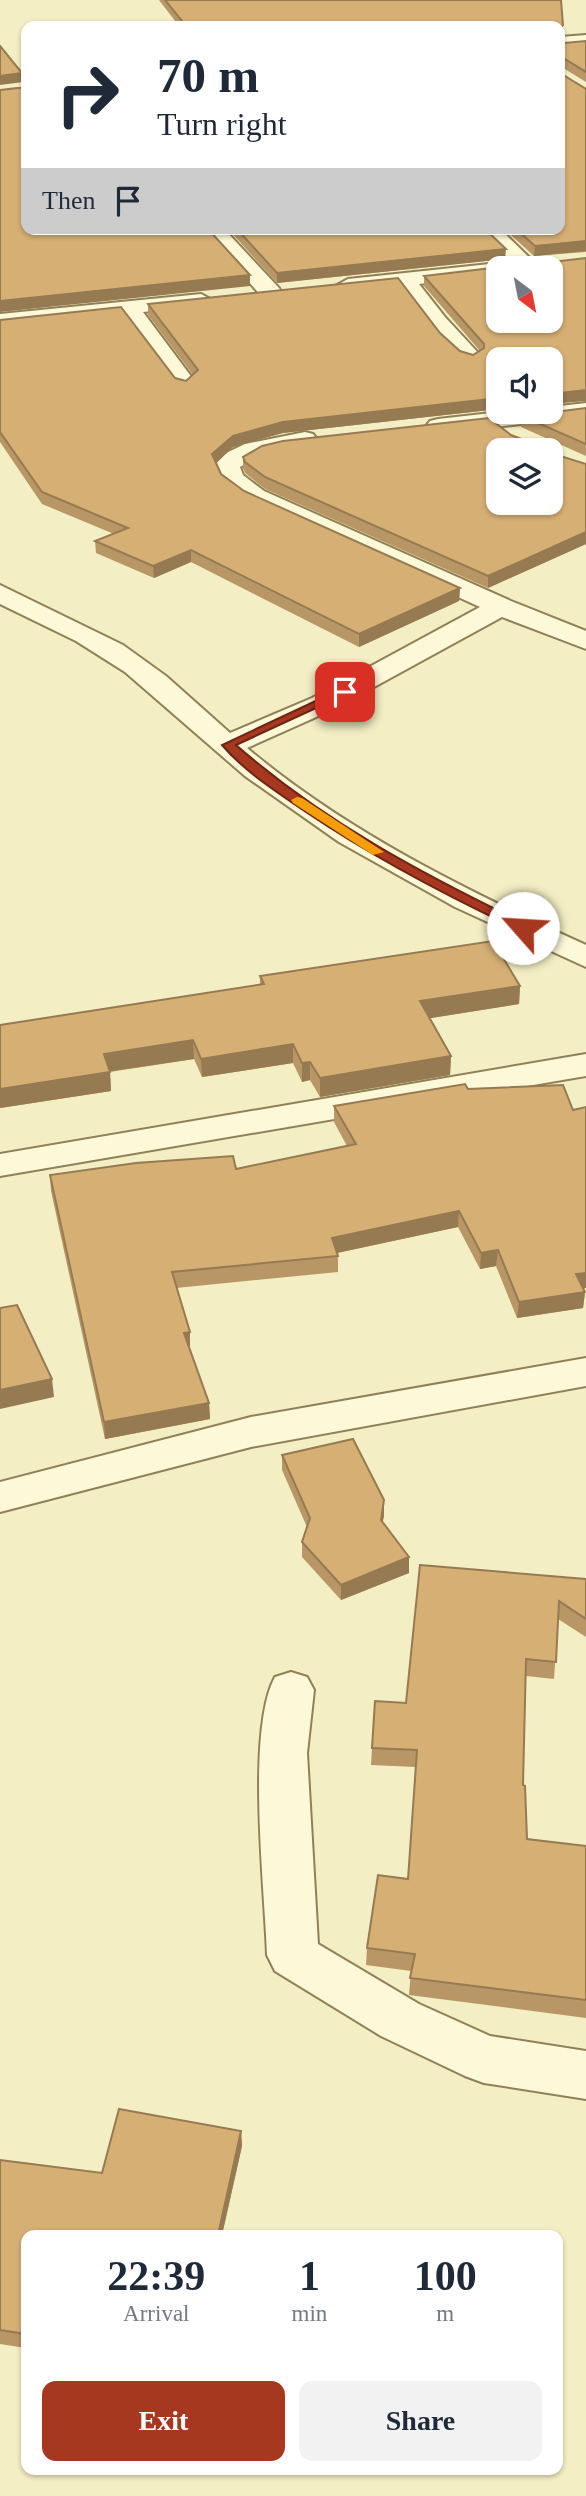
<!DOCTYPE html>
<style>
body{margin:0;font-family:"Times New Roman",serif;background:#f2f2f3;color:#1f2937;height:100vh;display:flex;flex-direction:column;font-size:26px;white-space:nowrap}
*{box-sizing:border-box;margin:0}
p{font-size:23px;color:#747a83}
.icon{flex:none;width:38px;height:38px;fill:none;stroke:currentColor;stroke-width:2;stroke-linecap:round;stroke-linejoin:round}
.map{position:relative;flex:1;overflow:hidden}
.side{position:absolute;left:21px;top:2230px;width:542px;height:245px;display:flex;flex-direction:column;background:#fff;border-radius:14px;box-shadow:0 2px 5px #0004}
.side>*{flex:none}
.banner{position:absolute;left:21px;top:21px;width:544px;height:214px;border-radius:14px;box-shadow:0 2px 5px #0004;background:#fff;color:#1f2937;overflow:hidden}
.needle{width:46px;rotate:148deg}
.tools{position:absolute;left:486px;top:256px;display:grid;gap:14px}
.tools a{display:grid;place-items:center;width:77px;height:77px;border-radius:14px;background:#fff;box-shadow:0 2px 5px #0004;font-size:35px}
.pin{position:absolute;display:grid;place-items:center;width:60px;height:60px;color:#fff;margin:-30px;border-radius:14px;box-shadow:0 4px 10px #0006}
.me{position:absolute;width:77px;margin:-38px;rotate:296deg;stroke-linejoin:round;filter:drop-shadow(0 0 5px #0008)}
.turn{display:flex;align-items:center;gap:24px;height:147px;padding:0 21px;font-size:32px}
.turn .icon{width:91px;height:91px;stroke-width:2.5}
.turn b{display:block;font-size:49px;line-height:60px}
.then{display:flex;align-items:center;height:66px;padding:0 21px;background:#0003;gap:14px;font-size:26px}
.eta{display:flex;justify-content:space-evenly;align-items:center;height:119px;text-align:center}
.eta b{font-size:42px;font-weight:800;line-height:49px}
.cta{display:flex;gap:14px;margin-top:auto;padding:14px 21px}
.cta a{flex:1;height:80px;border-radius:14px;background:#a73820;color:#fff;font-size:28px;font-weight:800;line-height:80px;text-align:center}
.cta a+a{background:#f2f2f3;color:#1f2937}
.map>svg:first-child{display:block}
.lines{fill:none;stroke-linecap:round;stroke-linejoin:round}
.minor-casing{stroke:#908057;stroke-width:4}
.minor{fill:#fcf8d8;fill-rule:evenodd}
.wall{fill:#b89665}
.shaded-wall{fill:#967a52}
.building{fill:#d6af75;stroke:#967a52;stroke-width:2;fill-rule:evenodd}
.route{fill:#a73820;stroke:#6d2415;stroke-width:2}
.slow{fill:#f59e0b}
</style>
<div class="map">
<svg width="586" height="2496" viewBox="0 0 586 2496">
<rect width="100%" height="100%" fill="#f3eec4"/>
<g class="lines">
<defs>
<g id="minor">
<path d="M 586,35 L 586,45 L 560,47 L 560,37 Z"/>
<path d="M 203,229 L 224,229 L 279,288 L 282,293 L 279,298 L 263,298 Z"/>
<path d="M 478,229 L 500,229 L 538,266 L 518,268 Z"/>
<path d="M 499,263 L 509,268 L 499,268 L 499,275 L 419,284 L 445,317 L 482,357 L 471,364 C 447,358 414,306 399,286 L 348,291 L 337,285 L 348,279 Z"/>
<path d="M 201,294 L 212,300 L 209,305 L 143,312 L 196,383 L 185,390 L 177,388 L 123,315 L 0,328 L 0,314 Z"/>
<path d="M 586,403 L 586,417 L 438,433 L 430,431 L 426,426 L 430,421 L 438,419 L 509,411 L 551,411 L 551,407 Z"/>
<path d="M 305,432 L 313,434 L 317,439 L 313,444 L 262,455 L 240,467 L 243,475 L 264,491 L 511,601 L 586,631 L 586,649 L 502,617 L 332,710 L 247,748 C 347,832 467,891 586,945 L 586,967 L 455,907 L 339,842 L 245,776 L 125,672 L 76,641 L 0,604 L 0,585 L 123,645 L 166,676 L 230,733 L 312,698 L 480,607 L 246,501 L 223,484 L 215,465 L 226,453 L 245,444 Z"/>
<path d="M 586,1054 L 586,1076 L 0,1176 L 0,1154 Z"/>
<path d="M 586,1358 L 586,1386 L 251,1447 L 0,1512 L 0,1482 L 251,1417 Z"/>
<path d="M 291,1672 L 307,1677 L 314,1690 L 307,1753 L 318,1944 L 419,2004 L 490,2036 L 586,2051 L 586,2099 L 484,2083 L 465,2076 L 381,2036 L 275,1971 L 267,1955 C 265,1890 246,1730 275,1677 Z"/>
</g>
</defs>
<use href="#minor" class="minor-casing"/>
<use href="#minor" class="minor"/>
</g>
<g class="wall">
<path d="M 159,0 L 561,0 L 562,34 L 560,35 L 560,26 L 179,26 Z"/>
<path d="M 560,41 L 564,43 L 586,41 L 586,82 L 560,66 Z"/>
<path d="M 586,89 L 586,252 L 534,256 L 504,229 L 560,229 Z"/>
<path d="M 228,229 L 485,229 L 505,259 L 277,283 Z"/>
<path d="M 424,276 L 551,359 L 499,359 L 499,409 L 283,433 L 233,447 L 216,463 L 221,474 L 244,491 L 460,588 L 459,601 L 359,647 L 191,562 L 154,578 L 96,553 L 95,541 L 114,534 L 42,504 L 0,442 L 0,320 L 175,378 L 186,381 L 193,375 L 148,315 L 148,304 L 440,333 L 460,351 L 473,355 L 480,351 L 424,286 Z"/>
<path d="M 586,408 L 586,456 L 521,427 L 522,416 Z"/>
<path d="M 499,450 L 586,464 L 586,544 L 488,588 L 265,489 L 245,473 L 243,468 L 243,457 Z"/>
<path d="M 260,976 L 520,986 L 519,1004 L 430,1018 L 451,1056 L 450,1075 L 320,1097 L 310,1080 L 302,1082 L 293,1063 L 202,1077 L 194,1059 L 110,1072 L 111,1091 L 0,1108 L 260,985 Z"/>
<path d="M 334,1106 L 583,1289 L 585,1292 L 583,1308 L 517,1318 L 496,1266 L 480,1269 L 458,1227 L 337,1253 L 338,1256 L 338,1272 L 176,1288 L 190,1332 L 190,1349 L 209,1403 L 210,1419 L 105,1439 L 51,1191 L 50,1175 L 236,1169 L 347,1146 L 334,1122 Z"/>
<path d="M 282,1455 L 384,1516 L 382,1522 L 409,1557 L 409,1573 L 341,1600 L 302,1557 L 302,1542 L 307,1527 L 282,1470 Z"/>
<path d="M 586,1579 L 586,1637 L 558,1619 L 554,1679 L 526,1676 L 523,1785 L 527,1839 L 586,1846 L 586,2018 L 409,1995 L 411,1971 L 366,1965 L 367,1948 L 408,1879 L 416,1767 L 371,1765 L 372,1748 L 406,1703 Z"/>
<path d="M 241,2131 L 242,2146 L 222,2235 L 26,2235 L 26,2348 L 0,2344 L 0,2160 L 102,2173 Z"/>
</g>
<g class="shaded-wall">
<path d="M 563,25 L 562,34 L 560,35 L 560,27 Z"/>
<path d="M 22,73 L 23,82 L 0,85 L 0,76 Z"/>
<path d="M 586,241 L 586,251 L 534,256 L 535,246 Z"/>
<path d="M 506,249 L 505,259 L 277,283 L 277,273 Z"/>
<path d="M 250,275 L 250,286 L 0,312 L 0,301 Z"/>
<path d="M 586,390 L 586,401 L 551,404 L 551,394 Z"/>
<path d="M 499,398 L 499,409 L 283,433 L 233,447 L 213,466 L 212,454 L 233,436 L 283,422 Z"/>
<path d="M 586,532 L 586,544 L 488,588 L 488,576 Z"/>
<path d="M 191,550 L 191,562 L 154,578 L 153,566 Z"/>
<path d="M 460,588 L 459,601 L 359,647 L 359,634 Z"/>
<path d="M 520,986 L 519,1004 L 419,1020 L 420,1001 Z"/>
<path d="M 193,1040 L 194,1059 L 105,1072 L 104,1054 Z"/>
<path d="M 293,1044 L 293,1063 L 202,1077 L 201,1059 Z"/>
<path d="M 451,1056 L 450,1075 L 320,1097 L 320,1078 Z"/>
<path d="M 310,1062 L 310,1080 L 302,1082 L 302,1063 Z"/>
<path d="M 110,1072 L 111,1091 L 0,1108 L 0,1089 Z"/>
<path d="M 459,1211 L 458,1227 L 332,1254 L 332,1238 Z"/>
<path d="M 498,1250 L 496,1266 L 480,1269 L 481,1253 Z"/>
<path d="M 586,1273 L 586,1288 L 575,1290 L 576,1274 Z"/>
<path d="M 585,1292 L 583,1308 L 517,1318 L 519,1302 Z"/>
<path d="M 190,1332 L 190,1348 L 185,1349 L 184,1333 Z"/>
<path d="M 52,1379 L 54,1397 L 0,1409 L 0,1390 Z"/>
<path d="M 209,1403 L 210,1419 L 105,1439 L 104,1422 Z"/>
<path d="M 384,1500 L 384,1516 L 380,1535 L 381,1520 Z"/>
<path d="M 409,1557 L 409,1573 L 341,1600 L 341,1585 Z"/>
<path d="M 241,2131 L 242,2146 L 222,2235 L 218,2235 Z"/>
</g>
<g class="building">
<path d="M 165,0 L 561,0 L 563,25 L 560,27 L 186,26 Z"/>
<path d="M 560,41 L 564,43 L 586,41 L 586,72 L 560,56 L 560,58 Z"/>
<path d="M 0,46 L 22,73 L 0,76 Z"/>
<path d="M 560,73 L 586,89 L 586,241 L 535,246 L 516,229 L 560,229 Z"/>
<path d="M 26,86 L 26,229 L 208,229 L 250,275 L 0,301 L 0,90 L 26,87 Z"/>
<path d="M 237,229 L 485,229 L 506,249 L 277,273 Z"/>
<path d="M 586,258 L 586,390 L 551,394 L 551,359 L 499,359 L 499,398 L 283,422 L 233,436 L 212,454 L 221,474 L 244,491 L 460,588 L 359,634 L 191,550 L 153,566 L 95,541 L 128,528 L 42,492 L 0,432 L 0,320 L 121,307 L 175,378 L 186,381 L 198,370 L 148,304 L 398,278 L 440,333 L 460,351 L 473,355 L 484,348 L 484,344 L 424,276 L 500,267 L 502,260 L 552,262 ZM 499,268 L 551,268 L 551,320 L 499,320 Z"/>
<path d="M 586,408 L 586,444 L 522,416 Z"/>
<path d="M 489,418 L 511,435 L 524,440 L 549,441 L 550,450 L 499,450 L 499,502 L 551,502 L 551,453 L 586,464 L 586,532 L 488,576 L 265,477 L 245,462 L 243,457 L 262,446 L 283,441 Z"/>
<path d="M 493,941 L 520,986 L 420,1001 L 451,1056 L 320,1078 L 310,1062 L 302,1063 L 293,1044 L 201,1059 L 193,1040 L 104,1054 L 110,1072 L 0,1089 L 0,1025 L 264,984 L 260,976 Z"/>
<path d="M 465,1084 L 468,1089 L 563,1085 L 573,1110 L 586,1107 L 586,1273 L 576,1274 L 585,1292 L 519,1302 L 498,1250 L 481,1253 L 459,1211 L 332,1238 L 338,1256 L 172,1272 L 190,1332 L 184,1333 L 209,1403 L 104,1422 L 50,1175 L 136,1163 L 233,1156 L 236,1169 L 356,1144 L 334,1106 Z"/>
<path d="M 17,1305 L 52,1379 L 0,1390 L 0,1308 Z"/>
<path d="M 353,1439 L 384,1500 L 381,1520 L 409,1557 L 341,1585 L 302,1542 L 310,1518 L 282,1455 Z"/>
<path d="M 420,1565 L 586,1579 L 586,1619 L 559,1601 L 556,1662 L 526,1659 L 523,1785 L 525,1786 L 527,1839 L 586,1846 L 586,2000 L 410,1978 L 415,1954 L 367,1948 L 378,1875 L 408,1879 L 417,1750 L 372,1748 L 375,1701 L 406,1703 Z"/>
<path d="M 119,2109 L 241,2131 L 218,2235 L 26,2235 L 26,2334 L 0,2330 L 0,2160 L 102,2173 Z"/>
</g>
<path class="route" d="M 341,689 L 351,692 L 236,745 C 324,822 424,875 528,925 L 528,930 L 519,930 C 445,895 374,858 306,812 C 277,792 245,772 222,745 Z"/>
<path class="slow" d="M 297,797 L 302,798 L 384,852 L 373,855 L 293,803 L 291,800 Z"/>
</svg>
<div class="tools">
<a><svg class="needle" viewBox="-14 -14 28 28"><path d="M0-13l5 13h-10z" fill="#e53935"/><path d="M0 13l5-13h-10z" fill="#747a83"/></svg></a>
<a><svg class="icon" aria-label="sound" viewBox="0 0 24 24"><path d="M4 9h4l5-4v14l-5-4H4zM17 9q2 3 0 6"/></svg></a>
<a><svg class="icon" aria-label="layers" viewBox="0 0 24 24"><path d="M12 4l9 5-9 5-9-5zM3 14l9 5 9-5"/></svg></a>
</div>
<div class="pin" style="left:345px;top:692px;background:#d93025"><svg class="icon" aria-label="arrive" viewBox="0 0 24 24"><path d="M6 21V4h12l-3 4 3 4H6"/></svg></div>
<svg class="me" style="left:523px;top:928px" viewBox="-20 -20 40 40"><circle r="19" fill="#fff"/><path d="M0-13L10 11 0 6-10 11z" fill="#a73820"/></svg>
<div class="banner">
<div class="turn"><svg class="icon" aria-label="right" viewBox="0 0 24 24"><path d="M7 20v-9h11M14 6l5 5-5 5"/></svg><div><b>70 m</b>Turn right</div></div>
<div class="then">Then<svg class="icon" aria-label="arrive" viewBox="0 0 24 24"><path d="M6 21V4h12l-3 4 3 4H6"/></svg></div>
</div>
<section class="side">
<div class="eta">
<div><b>22:39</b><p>Arrival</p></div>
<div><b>1</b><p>min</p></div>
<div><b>100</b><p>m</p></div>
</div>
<div class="cta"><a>Exit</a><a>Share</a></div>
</section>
</div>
